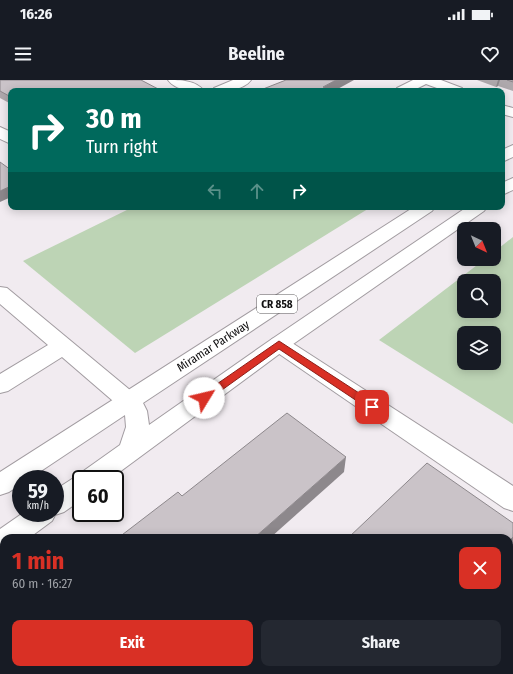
<!DOCTYPE html>
<meta charset="utf-8">
<style>
body{margin:0;font-family:"Fira Sans Condensed",sans-serif;background:#242831;color:#f1f3f6;height:100vh;display:flex;flex-direction:column;font-size:15px;white-space:nowrap}
*{box-sizing:border-box;margin:0}
p{font-size:13px;color:#9ea1a6}
.icon{flex:none;width:22px;height:22px;fill:none;stroke:currentColor;stroke-width:2;stroke-linecap:round;stroke-linejoin:round}
.map{position:relative;flex:1;overflow:hidden}
.sheet{position:absolute;left:0px;top:454px;width:513px;height:140px;display:flex;flex-direction:column;background:#171b24;border-radius:12px 12px 0 0;box-shadow:0 2px 10px #0003}
.sheet>*{flex:none}
.top-card{position:absolute;left:8px;top:8px;width:497px;height:122px;border-radius:8px;box-shadow:0 2px 10px #0003;background:#00695c;color:#fff;overflow:hidden}
.needle{width:26px;rotate:137deg}
.tools{position:absolute;left:457px;top:142px;display:grid;gap:8px}
.tools a{display:grid;place-items:center;width:44px;height:44px;border-radius:8px;background:#171b24;box-shadow:0 2px 10px #0003;font-size:20px}
.speed{position:absolute;left:12px;top:390px;display:flex;gap:8px;font-size:20px;font-weight:700;text-align:center}
.speed>*{display:grid;place-content:center;width:52px;height:52px;border-radius:50%;background:#171b24;box-shadow:0 2px 10px #0003;line-height:1}
.speed small{font-size:10px;font-weight:400}
.speed .limit{border:2px solid #111;border-radius:6px;background:#fff;color:#111}
.pin{position:absolute;display:grid;place-items:center;width:34px;height:34px;color:#fff;margin:-17px;border-radius:8px;box-shadow:0 2px 6px #0006}
.me{position:absolute;width:44px;margin:-22px;rotate:54deg;stroke-linejoin:round;filter:drop-shadow(0 0 3px #0008)}
.turn{display:flex;align-items:center;gap:14px;height:84px;padding:0 12px;font-size:18px}
.turn .icon{width:52px;height:52px;stroke-width:2.5}
.turn b{display:block;font-size:28px;line-height:34px}
.lanes{display:flex;align-items:center;height:38px;padding:0 12px;background:#0003;justify-content:center;gap:20px;direction:ltr}
.lanes .off{opacity:.35}
.round{display:grid;place-items:center;flex:none;width:42px;height:42px;border-radius:8px;background:#242831}
.headline{display:flex;align-items:center;justify-content:space-between;height:68px;padding:0 12px}
h1{font-size:24px;font-weight:700;line-height:30px;color:#d93025}
.cta{display:flex;gap:8px;margin-top:auto;padding:8px 12px}
.cta a{flex:1;height:46px;border-radius:8px;background:#d93025;color:#fff;font-size:16px;font-weight:700;line-height:46px;text-align:center}
.cta a+a{background:#242831;color:#f1f3f6}
.status{display:flex;justify-content:space-between;align-items:center;height:28px;padding:0 20px;background:#171b24;direction:ltr}
.status svg{height:11px;fill:currentColor}
header{display:flex;justify-content:space-between;align-items:center;height:52px;padding:0 12px;background:#171b24;font-size:18px;font-weight:700}
.map>svg:first-child{display:block}
.green{fill:#bdd4b5;fill-rule:evenodd}
.lines{fill:none;stroke-linecap:round;stroke-linejoin:round}
.minor-casing{stroke:#a29ca1;stroke-width:2}
.major-casing{stroke:#a29ca1;stroke-width:2}
.minor{fill:#fff;fill-rule:evenodd}
.major{fill:#fff;fill-rule:evenodd}
.wall{fill:#aea8ac}
.shaded-wall{fill:#8d888c}
.building{fill:#cac3c8;stroke:#8d888c}
.route{fill:#d93025;stroke:#8d1f18}
.labels{text-anchor:middle;stroke-width:3.5;stroke-linejoin:round;paint-order:stroke}
.shield{fill:#fff;stroke:#585758;stroke-width:1}
.shield-label{font-size:11px;font-weight:bold;fill:#100f10}
.street-label{font-size:12px;fill:#100f10;stroke:#fff}
</style>
<div class="status"><b>16:26</b><svg viewBox="0 0 49 12"><path d="M0 12V9h3v3zM5 12V6h3v6zM10 12V3h3v9zM15 12V0h3v12zM26 1h20v11H26zM47 4h2v5h-2z"/></svg></div>
<header><svg class="icon" aria-label="menu" viewBox="0 0 24 24"><path d="M4 6h16M4 12h16M4 18h16"/></svg>Beeline<svg class="icon" aria-label="heart" viewBox="0 0 24 24"><path d="M12 20l-8-8c-3-5 5-10 8-4 3-6 11-1 8 4z"/></svg></header>
<div class="map">
<svg width="513" height="594" viewBox="0 0 513 594">
<rect width="100%" height="100%" fill="#f1ebf0"/>
<g class="green">
<path d="M 133,127 L 371,127 L 135,273 L 23,181 Z"/>
<path d="M 513,157 L 513,344 L 379,260 L 485,179 L 494,179 L 494,172 ZM 464,201 L 494,201 L 494,231 L 464,231 ZM 464,253 L 494,253 L 494,283 L 464,283 Z"/>
</g>
<g class="lines">
<defs>
<g id="minor">
<path d="M 168,0 C 180,0 196,0 204,11 C 192,11 176,11 168,0 Z"/>
<path d="M 233,0 L 251,0 C 243,11 224,11 212,11 L 214,8 Z"/>
<path d="M 413,0 L 441,0 L 462,8 L 464,11 L 445,11 L 426,4 L 412,11 L 395,11 L 397,8 Z"/>
<path d="M 502,25 L 513,28 L 513,37 L 502,34 Z"/>
<path d="M 0,47 L 11,52 L 11,64 L 0,59 Z"/>
<path d="M 0,207 L 7,208 L 136,315 L 139,321 L 136,327 L 128,330 L 120,327 L 62,277 L 8,311 L 0,313 L 0,294 L 48,265 L 0,224 Z"/>
<path d="M 279,257 L 286,259 L 513,406 L 513,431 L 504,428 L 272,269 L 268,264 L 272,259 Z"/>
</g>
<g id="major">
<path d="M 513,65 L 513,77 L 502,82 L 502,70 Z"/>
<path d="M 513,98 L 513,110 L 502,115 L 502,103 Z"/>
<path d="M 414,127 L 435,127 L 432,131 L 143,323 L 147,331 L 149,345 L 272,259 L 467,127 L 487,127 L 484,131 L 286,269 L 110,399 L 81,399 L 81,420 L 64,432 L 55,435 L 52,441 L 29,458 L 4,458 L 4,468 L 0,467 L 0,449 L 23,433 L 55,433 L 55,410 L 72,399 L 80,396 L 82,392 L 120,365 L 126,347 L 125,335 L 29,399 L 21,399 L 21,404 L 9,412 L 0,415 L 0,392 Z"/>
</g>
</defs>
<use href="#minor" class="minor-casing"/>
<use href="#major" class="major-casing"/>
<use href="#minor" class="minor"/>
<use href="#major" class="major"/>
</g>
<g class="wall">
<path d="M 0,0 L 162,11 L 11,11 L 11,24 L 0,18 Z"/>
<path d="M 477,0 L 513,0 L 513,11 L 498,6 L 496,7 Z"/>
<path d="M 67,590 L 130,590 L 126,594 L 70,594 Z"/>
</g>
<g class="shaded-wall">
<path d="M 336,0 L 354,0 L 334,11 L 323,11 L 323,7 Z"/>
<path d="M 498,0 L 500,0 L 498,6 L 496,7 Z"/>
<path d="M 11,106 L 11,117 L 0,122 L 0,111 Z"/>
<path d="M 346,377 L 344,392 L 270,458 L 254,458 Z"/>
<path d="M 513,457 L 513,463 L 509,467 L 509,461 Z"/>
<path d="M 112,590 L 130,590 L 126,594 L 108,594 Z"/>
<path d="M 396,590 L 402,590 L 399,594 L 392,594 Z"/>
</g>
<g class="building">
<path d="M 0,0 L 141,0 L 162,11 L 11,11 L 11,17 L 0,11 Z"/>
<path d="M 286,0 L 336,0 L 323,7 L 332,11 L 258,11 Z"/>
<path d="M 507,0 L 513,0 L 513,2 Z"/>
<path d="M 0,82 L 11,90 L 11,106 L 0,111 Z"/>
<path d="M 287,333 L 346,377 L 254,458 L 118,458 L 178,412 L 182,416 Z"/>
<path d="M 427,383 L 513,443 L 513,457 L 509,461 L 509,458 L 348,458 Z"/>
<path d="M 70,590 L 112,590 L 108,594 L 74,594 Z"/>
<path d="M 209,590 L 396,590 L 392,594 L 204,594 Z"/>
</g>
<path class="route" d="M 279,261 L 376,324 L 377,327 L 376,329 L 369,329 L 279,269 L 208,320 L 201,320 L 200,318 L 201,315 Z"/>
<g class="labels">
<rect class="shield" x="257" y="215" width="40" height="18" rx="3"/>
<g class="shield-label">
<text x="277" y="228">CR 858</text>
</g>
<g class="street-label">
<text transform="translate(213 266) rotate(-33)" y="4">Miramar Parkway</text>
</g>
</g>
</svg>
<div class="tools">
<a><svg class="needle" viewBox="-14 -14 28 28"><path d="M0-13l5 13h-10z" fill="#e53935"/><path d="M0 13l5-13h-10z" fill="#9ea1a6"/></svg></a>
<a><svg class="icon" aria-label="search" viewBox="0 0 24 24"><circle cx="10" cy="10" r="6"/><path d="M15 15l6 6"/></svg></a>
<a><svg class="icon" aria-label="layers" viewBox="0 0 24 24"><path d="M12 4l9 5-9 5-9-5zM3 14l9 5 9-5"/></svg></a>
</div>
<div class="speed"><div>59<small>km/h</small></div><div class="limit">60</div></div>
<div class="pin" style="left:372px;top:327px;background:#d93025"><svg class="icon" aria-label="arrive" viewBox="0 0 24 24"><path d="M6 21V4h12l-3 4 3 4H6"/></svg></div>
<svg class="me" style="left:204px;top:318px" viewBox="-20 -20 40 40"><circle r="19" fill="#fff"/><path d="M0-13L10 11 0 6-10 11z" fill="#d93025"/></svg>
<div class="top-card">
<div class="turn"><svg class="icon" aria-label="right" viewBox="0 0 24 24"><path d="M7 20v-9h11M14 6l5 5-5 5"/></svg><div><b>30 m</b>Turn right</div></div>
<div class="lanes"><svg class="icon off" aria-label="left" viewBox="0 0 24 24"><path d="M17 20v-9H6M10 6l-5 5 5 5"/></svg><svg class="icon off" aria-label="ahead" viewBox="0 0 24 24"><path d="M12 20V5M6 11l6-6 6 6"/></svg><svg class="icon" aria-label="right" viewBox="0 0 24 24"><path d="M7 20v-9h11M14 6l5 5-5 5"/></svg></div>
</div>
<section class="sheet">
<div class="headline"><div><h1>1 min</h1><p>60 m · 16:27</p></div><a class="round" style="background:#d93025;color:#fff"><svg class="icon" aria-label="close" viewBox="0 0 24 24"><path d="M6 6l12 12M18 6L6 18"/></svg></a></div>
<div class="cta"><a>Exit</a><a>Share</a></div>
</section>
</div>
